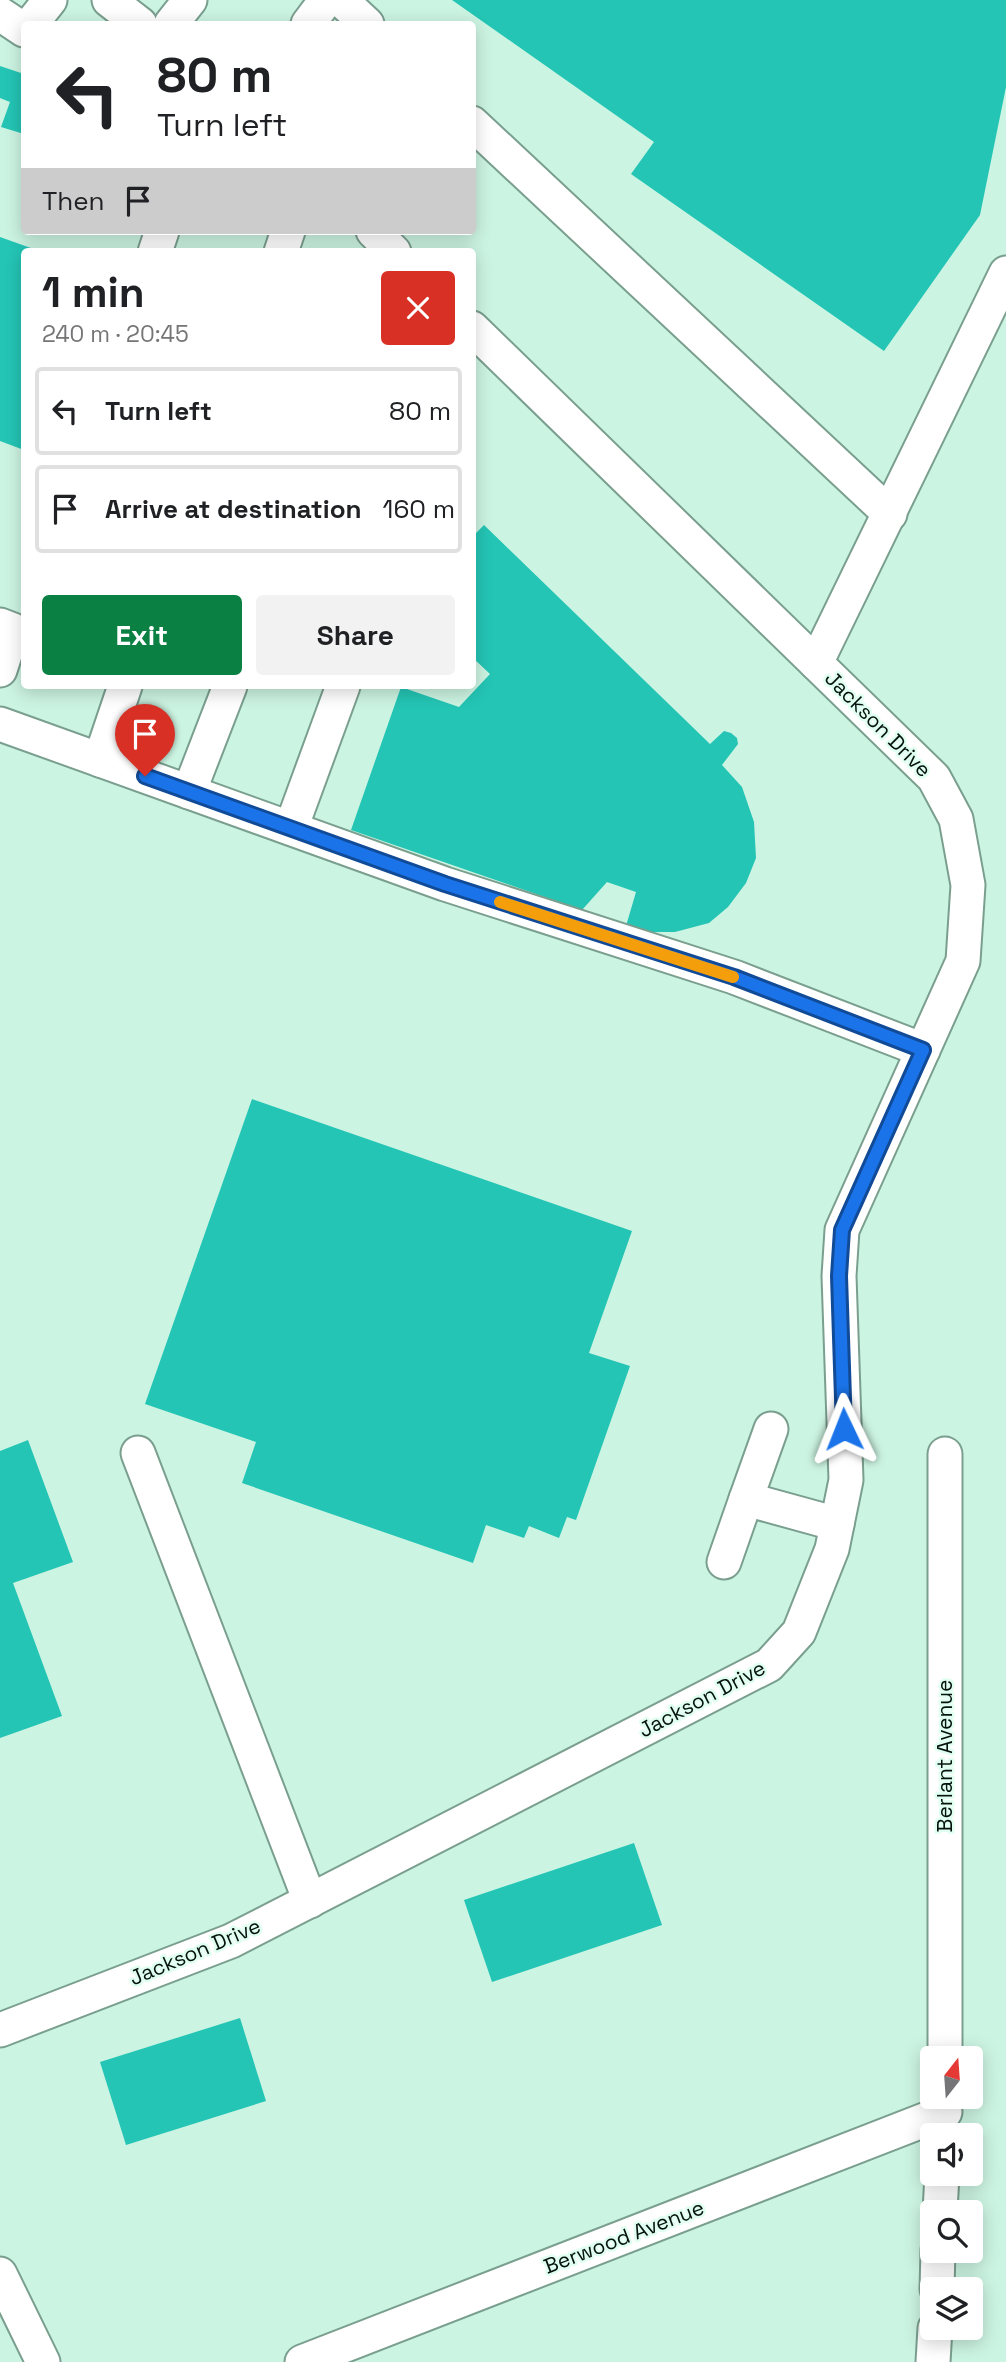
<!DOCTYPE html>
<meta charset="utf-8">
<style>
body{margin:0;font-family:"Space Grotesk",sans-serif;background:#f2f2f2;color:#202124;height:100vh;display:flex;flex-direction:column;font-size:26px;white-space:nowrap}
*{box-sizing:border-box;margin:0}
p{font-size:23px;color:#757577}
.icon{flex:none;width:38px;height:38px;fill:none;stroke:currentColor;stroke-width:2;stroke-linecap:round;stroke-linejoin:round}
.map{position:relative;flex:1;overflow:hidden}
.drawer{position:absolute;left:21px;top:248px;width:455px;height:441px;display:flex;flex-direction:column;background:#fff;border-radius:7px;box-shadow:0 4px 18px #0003}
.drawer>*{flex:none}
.banner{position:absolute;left:21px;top:21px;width:455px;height:214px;border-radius:7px;box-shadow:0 4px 18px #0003;background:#fff;color:#202124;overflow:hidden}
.needle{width:46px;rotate:17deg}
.buttons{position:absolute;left:920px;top:2046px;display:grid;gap:14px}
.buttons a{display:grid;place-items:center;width:63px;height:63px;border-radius:7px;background:#fff;box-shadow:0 4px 18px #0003;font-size:35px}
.pin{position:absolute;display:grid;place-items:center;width:60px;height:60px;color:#fff;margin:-72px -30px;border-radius:50% 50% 50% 0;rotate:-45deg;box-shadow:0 0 7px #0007}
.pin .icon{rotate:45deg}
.me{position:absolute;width:77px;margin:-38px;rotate:358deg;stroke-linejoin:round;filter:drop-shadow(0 0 5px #0008)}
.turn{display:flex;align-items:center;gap:24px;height:147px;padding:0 21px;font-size:32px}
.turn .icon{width:91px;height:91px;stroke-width:2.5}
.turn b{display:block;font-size:49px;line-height:60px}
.then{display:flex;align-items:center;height:66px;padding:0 21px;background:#0003;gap:14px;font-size:26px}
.round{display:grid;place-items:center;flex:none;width:74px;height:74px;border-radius:7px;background:#f2f2f2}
.headline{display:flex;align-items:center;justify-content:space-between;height:119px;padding:0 21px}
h1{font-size:42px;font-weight:800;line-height:52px}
.primary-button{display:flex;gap:14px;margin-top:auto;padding:14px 21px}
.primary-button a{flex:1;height:80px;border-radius:7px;background:#0b8043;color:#fff;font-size:28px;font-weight:800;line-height:80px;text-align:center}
.primary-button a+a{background:#f2f2f2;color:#202124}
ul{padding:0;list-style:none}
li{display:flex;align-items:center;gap:21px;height:88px;margin:0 14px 10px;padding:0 7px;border:4px solid #e0e0e0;border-radius:7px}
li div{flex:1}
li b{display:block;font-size:26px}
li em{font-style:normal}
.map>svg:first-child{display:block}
.building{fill:#24c5b5}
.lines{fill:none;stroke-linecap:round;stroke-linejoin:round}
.minor-casing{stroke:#7a9f8f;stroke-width:37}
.minor{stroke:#fff;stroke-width:33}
.route-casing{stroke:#114b97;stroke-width:18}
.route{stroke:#1a73e8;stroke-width:12}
.slow{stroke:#f59e0b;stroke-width:12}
.labels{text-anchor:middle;stroke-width:5;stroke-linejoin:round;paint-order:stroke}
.street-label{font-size:21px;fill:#05120d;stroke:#e0fff0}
</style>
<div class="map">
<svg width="1006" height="2362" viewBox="0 0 1006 2362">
<rect width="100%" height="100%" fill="#ccf4e2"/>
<g class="building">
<path d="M 452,0 L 1006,0 L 1006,87 L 980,215 L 884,351 L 631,174 L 654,142 Z"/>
<path d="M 0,66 L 24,74 L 24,134 L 1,127 L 10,102 L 0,98 Z"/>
<path d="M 0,237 L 42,252 L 24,252 L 24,450 L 0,441 Z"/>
<path d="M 484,525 L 710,744 L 724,731 L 731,733 L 737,738 L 738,744 L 722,765 L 742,787 L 754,822 L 756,858 L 746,883 L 728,907 L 709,923 L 675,932 L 643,932 L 626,926 L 636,892 L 607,882 L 582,910 L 351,830 L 401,687 L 459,707 L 490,674 L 472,657 L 472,537 Z"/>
<path d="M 252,1099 L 632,1231 L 589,1353 L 630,1366 L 576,1520 L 567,1517 L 559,1538 L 529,1526 L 524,1538 L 486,1525 L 473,1563 L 242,1483 L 256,1442 L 145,1404 Z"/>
<path d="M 28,1440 L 73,1562 L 13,1583 L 62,1716 L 0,1738 L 0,1451 Z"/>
<path d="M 634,1843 L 662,1925 L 492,1982 L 464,1900 Z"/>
<path d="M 240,2018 L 266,2101 L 126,2145 L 100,2062 Z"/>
</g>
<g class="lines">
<defs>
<g id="minor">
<path d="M 109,0 L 140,24"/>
<path d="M 341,0 L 367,24"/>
<path d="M 0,14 L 24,30"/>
<path d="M 31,24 L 50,0"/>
<path d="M 171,24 L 190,0"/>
<path d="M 308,24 L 326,0"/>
<path d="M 472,123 L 890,514"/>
<path d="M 373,231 L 394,252"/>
<path d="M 155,252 L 162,231"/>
<path d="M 281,252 L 288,231"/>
<path d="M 0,625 L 13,630 L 0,670"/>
<path d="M 816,663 L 1006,273"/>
<path d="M 0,724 L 445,884 L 734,977 L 923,1050"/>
<path d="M 100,760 L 125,686"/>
<path d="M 189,792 L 230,686"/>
<path d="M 291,828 L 343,686"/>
<path d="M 771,1429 L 746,1499 L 837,1524"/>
<path d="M 138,1453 L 310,1901"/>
<path d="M 724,1562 L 746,1499"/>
<path d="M 0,2030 L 231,1941 L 769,1665 L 799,1632 L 832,1549 L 846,1480 L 839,1276 L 842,1230 L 963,961 L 968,885 L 956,819 L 934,778 L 472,328"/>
<path d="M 945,2058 L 945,1454"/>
<path d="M 940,2212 L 942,2174"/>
<path d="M 0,2274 L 43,2362"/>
<path d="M 937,2289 L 938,2250"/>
<path d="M 302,2362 L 945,2112"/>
<path d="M 933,2362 L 935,2328"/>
</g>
</defs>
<use href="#minor" class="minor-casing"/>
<use href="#minor" class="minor"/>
</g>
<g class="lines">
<defs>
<path id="route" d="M 145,776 L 445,884 L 734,977 L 923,1050 L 842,1230 L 839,1276 L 844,1429"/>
</defs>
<use href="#route" class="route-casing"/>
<use href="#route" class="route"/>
<path class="slow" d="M 500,902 L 733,977"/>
</g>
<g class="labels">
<g class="street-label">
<text transform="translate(878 724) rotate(45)" y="7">Jackson Drive</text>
<text transform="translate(702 1699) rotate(-28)" y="7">Jackson Drive</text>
<text transform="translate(945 1756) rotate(-90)" y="7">Berlant Avenue</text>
<text transform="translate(195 1952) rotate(-23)" y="7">Jackson Drive</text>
<text transform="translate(624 2237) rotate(-21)" y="7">Berwood Avenue</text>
</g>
</g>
</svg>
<div class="buttons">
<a><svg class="needle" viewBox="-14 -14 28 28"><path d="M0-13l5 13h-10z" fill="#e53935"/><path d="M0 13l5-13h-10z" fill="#757577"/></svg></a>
<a><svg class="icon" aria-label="sound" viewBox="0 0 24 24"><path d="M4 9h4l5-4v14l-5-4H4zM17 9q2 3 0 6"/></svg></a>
<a><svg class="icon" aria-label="search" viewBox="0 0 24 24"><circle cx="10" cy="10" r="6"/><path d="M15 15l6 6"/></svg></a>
<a><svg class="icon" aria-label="layers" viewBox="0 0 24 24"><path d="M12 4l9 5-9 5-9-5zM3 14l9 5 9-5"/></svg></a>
</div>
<div class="pin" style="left:145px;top:776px;background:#d93025"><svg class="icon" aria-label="arrive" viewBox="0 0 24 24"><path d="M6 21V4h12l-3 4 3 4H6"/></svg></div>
<svg class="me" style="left:844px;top:1429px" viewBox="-20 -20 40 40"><path d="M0-17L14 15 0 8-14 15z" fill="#1a73e8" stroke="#fff" stroke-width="4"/></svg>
<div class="banner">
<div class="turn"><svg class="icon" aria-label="left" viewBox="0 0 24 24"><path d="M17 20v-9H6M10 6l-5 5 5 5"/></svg><div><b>80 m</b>Turn left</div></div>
<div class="then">Then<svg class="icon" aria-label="arrive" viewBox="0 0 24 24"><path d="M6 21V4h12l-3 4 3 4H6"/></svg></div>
</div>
<section class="drawer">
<div class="headline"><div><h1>1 min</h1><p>240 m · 20:45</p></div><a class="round" style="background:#d93025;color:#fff"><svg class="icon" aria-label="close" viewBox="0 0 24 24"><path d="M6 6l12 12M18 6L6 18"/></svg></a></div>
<ul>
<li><svg class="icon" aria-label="left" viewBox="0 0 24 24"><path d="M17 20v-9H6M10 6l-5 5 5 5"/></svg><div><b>Turn left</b></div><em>80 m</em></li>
<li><svg class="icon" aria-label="arrive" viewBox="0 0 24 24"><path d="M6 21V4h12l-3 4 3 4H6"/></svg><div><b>Arrive at destination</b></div><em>160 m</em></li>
</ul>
<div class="primary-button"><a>Exit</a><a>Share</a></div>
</section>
</div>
